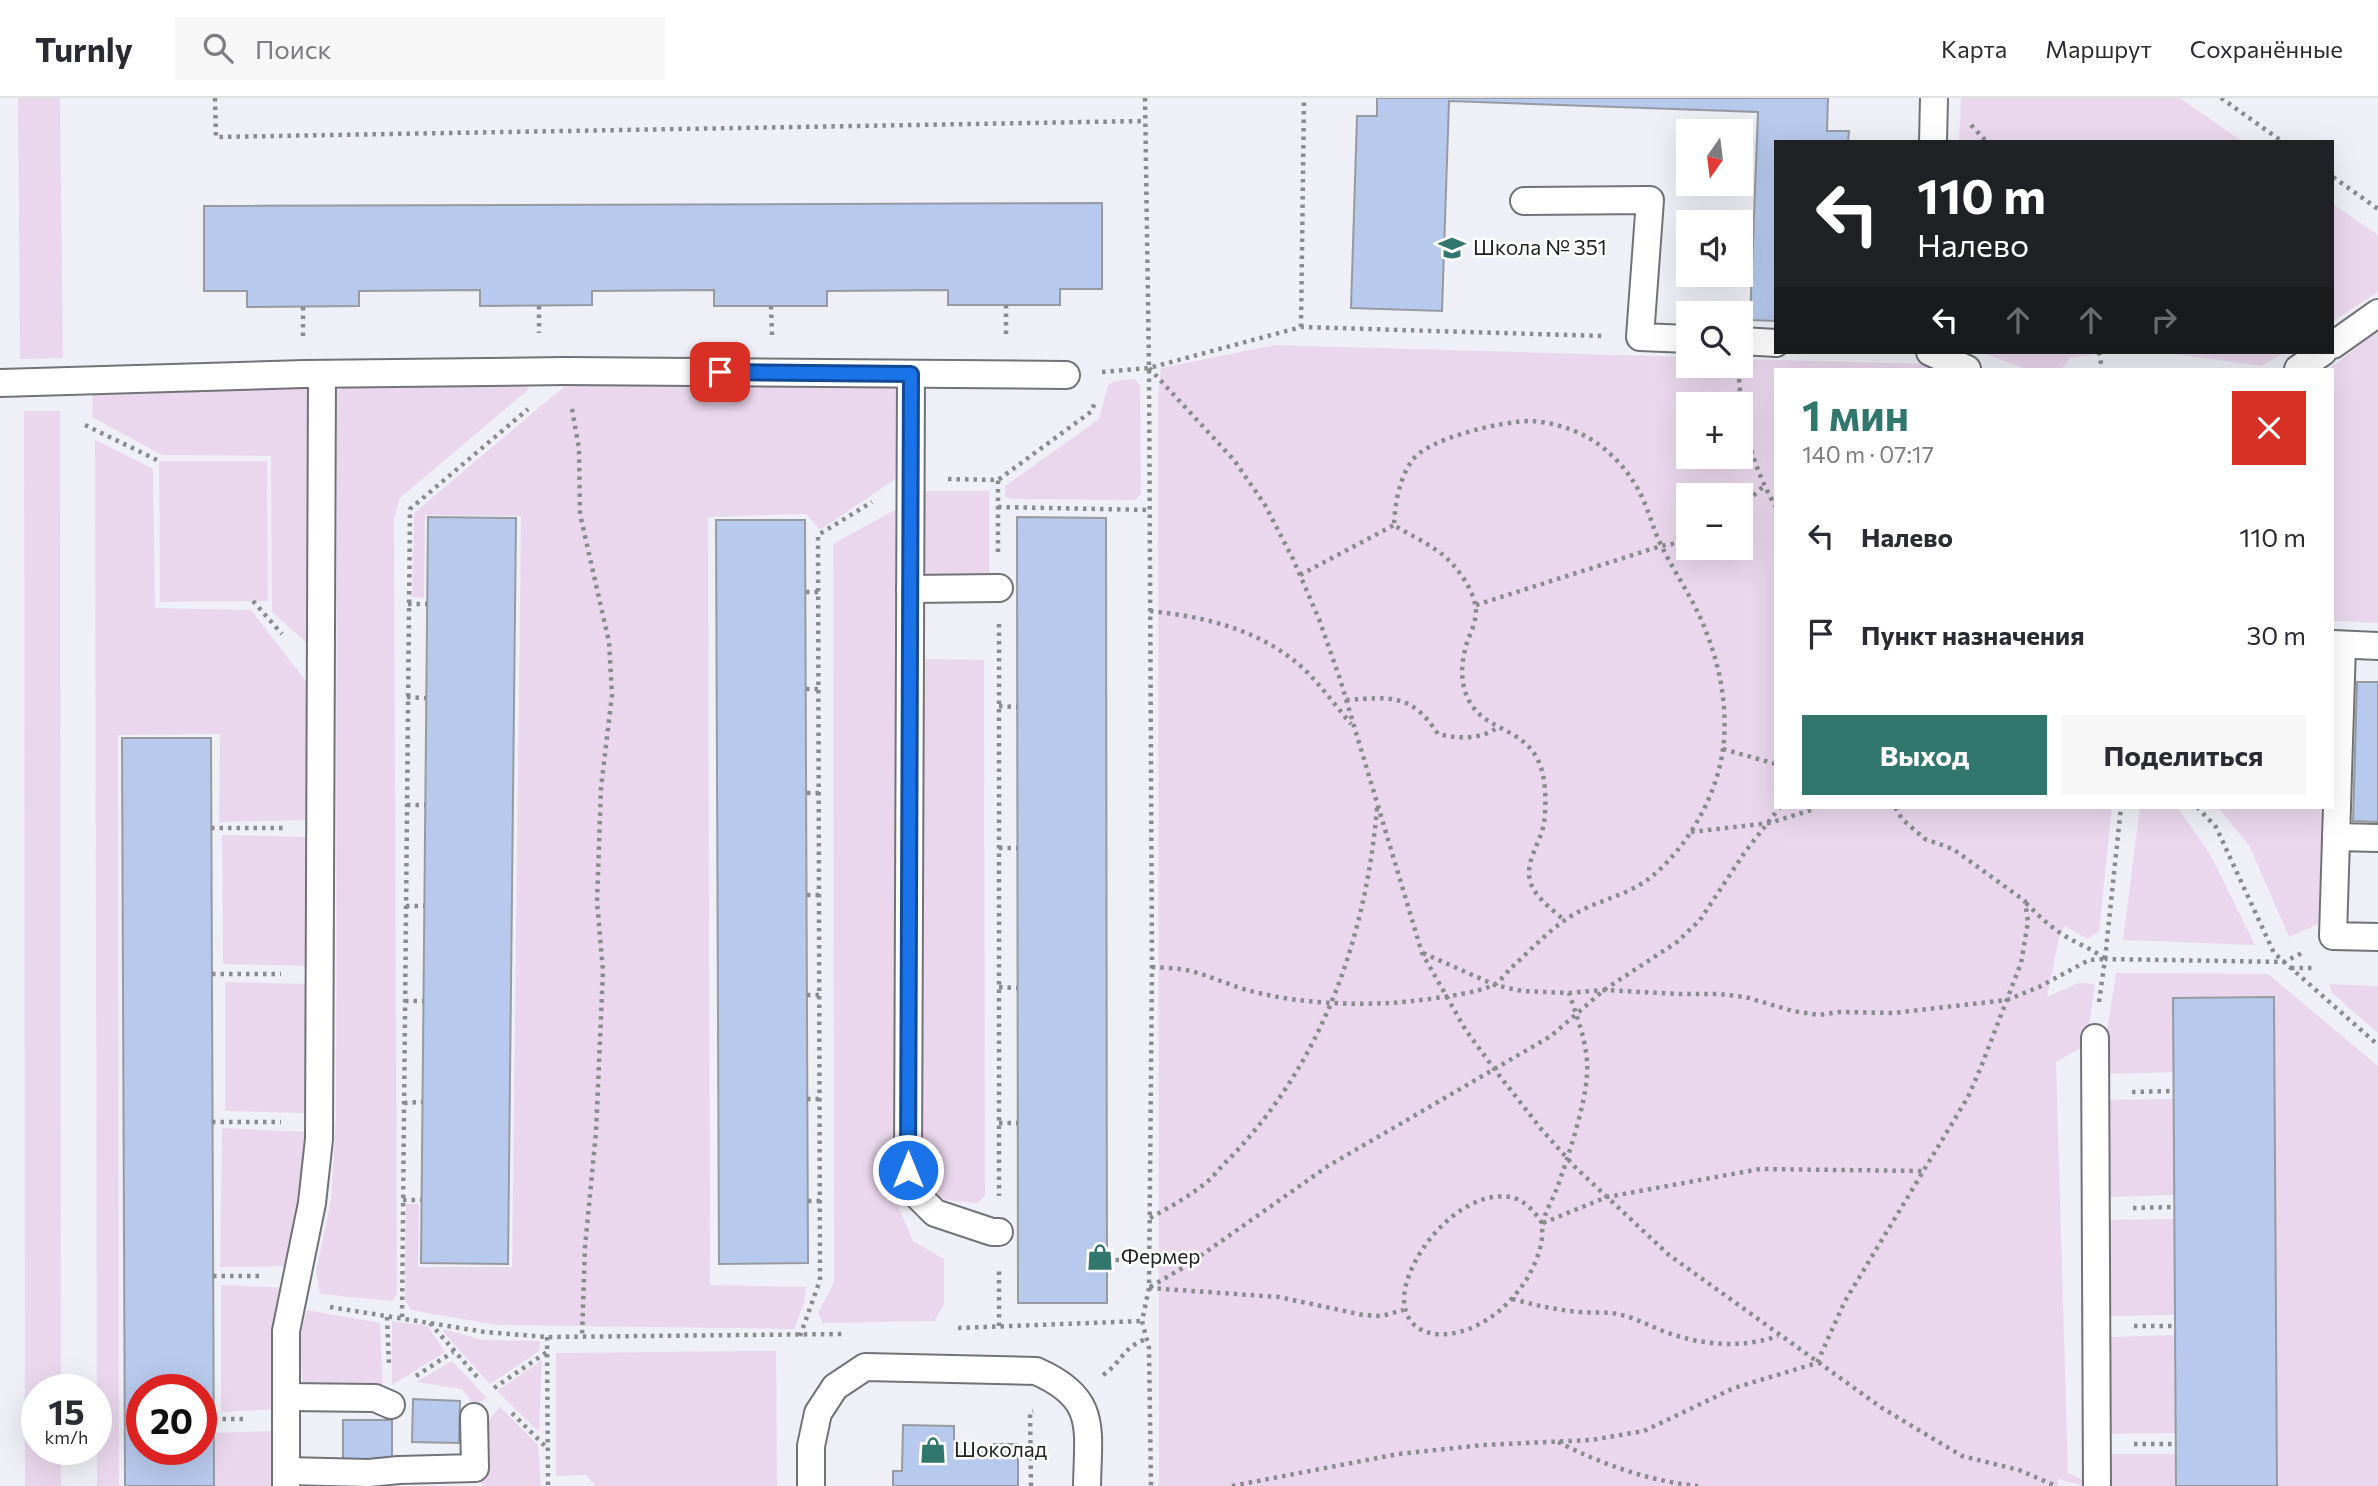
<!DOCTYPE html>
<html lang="ru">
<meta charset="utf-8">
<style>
body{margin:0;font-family:Commissioner,sans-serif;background:#f7f7f7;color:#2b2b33;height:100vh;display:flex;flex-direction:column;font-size:26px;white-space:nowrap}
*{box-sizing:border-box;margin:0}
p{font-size:23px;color:#7c7c81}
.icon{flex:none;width:38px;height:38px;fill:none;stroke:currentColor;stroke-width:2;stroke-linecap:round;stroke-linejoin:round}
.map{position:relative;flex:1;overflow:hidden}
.panel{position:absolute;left:1774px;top:270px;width:560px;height:441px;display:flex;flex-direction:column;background:#fff;border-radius:0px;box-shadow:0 7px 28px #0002}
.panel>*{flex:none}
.hud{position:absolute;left:1774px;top:42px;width:560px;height:214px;border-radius:0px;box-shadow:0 7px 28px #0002;background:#202124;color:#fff;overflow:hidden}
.needle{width:46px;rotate:194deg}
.buttons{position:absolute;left:1676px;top:21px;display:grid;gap:14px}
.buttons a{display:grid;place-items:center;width:77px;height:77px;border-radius:0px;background:#fff;box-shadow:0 7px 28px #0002;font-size:35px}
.speed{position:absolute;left:21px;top:1276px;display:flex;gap:14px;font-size:35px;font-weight:700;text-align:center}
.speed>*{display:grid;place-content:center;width:91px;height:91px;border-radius:50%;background:#fff;box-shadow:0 7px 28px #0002;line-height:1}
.speed small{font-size:18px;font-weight:400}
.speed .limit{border:10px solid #d22;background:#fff;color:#111}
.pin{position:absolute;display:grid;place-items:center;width:60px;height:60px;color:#fff;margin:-30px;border-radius:14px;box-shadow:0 4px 10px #0006}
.me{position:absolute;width:77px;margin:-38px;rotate:0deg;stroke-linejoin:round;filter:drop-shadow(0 0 5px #0008)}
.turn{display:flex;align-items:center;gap:24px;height:147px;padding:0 28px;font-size:32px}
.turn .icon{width:91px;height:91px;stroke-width:2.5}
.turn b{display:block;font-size:49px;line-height:60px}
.lanes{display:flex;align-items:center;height:66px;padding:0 28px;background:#0003;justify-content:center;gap:35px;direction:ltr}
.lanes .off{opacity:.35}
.round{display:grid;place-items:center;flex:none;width:74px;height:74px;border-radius:0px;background:#f7f7f7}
.overview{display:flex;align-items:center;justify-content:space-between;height:119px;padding:0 28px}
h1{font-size:42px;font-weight:700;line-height:52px;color:#31776e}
.cta{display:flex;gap:14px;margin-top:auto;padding:14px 28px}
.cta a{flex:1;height:80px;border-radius:0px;background:#31776e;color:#fff;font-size:28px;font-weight:700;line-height:80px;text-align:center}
.cta a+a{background:#f7f7f7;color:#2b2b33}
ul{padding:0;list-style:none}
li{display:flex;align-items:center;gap:21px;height:98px;padding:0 28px}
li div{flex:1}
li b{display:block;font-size:26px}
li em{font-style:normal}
header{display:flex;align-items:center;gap:42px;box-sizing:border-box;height:98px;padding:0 35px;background:#fff;border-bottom:2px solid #e1e1e2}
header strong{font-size:33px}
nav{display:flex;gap:38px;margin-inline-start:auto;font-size:24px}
.search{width:490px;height:63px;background:#f7f7f7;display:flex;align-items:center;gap:18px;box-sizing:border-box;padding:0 24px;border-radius:0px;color:#7c7c81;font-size:26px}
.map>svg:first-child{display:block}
.green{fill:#ead7ed;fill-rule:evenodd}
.building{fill:#b7c9ec;stroke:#979ba1;stroke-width:2;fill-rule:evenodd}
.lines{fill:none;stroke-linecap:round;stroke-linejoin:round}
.lane-casing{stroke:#727279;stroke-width:30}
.path{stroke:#8a8b8f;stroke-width:4.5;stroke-dasharray:3.5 5;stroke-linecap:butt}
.lane{stroke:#fff;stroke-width:26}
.route-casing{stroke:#114b97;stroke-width:18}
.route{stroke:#1a73e8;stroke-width:12}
.labels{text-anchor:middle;stroke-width:5;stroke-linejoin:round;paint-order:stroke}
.poi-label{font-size:21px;fill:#222325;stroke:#fff;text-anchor:start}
</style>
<header>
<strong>Turnly</strong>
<div class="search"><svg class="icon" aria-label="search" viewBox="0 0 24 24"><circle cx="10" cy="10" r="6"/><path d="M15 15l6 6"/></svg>Поиск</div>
<nav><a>Карта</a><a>Маршрут</a><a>Сохранённые</a></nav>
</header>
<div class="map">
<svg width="2378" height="1388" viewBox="0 0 2378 1388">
<rect width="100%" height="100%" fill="#eff0f7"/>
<g class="green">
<path d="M 18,0 L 60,0 L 63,260 L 20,261 Z"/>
<path d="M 1961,0 L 2180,0 L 2243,44 L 1959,44 Z"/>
<path d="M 2333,106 L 2378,137 L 2378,194 L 2333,223 Z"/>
<path d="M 2378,232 L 2378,525 L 2333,523 L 2333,271 L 2329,271 Z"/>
<path d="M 1274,247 L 1689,259 L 1689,268 L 1741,268 L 1741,261 L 1929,266 L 1940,271 L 1776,271 L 1776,709 L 2112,709 L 2099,834 L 2087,841 L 2065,828 L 2059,839 L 2047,899 L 2078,885 L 2095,886 L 2086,947 L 2056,964 L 2068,1375 L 2083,1382 L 2085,1388 L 2058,1381 L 2058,1388 L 1159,1388 L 1158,297 L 1161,270 ZM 1689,306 L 1741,306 L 1741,359 L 1689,359 ZM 1689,397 L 1741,397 L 1741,450 L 1689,450 Z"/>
<path d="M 1980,254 L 2108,254 L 2070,260 L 2062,271 L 2026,271 Z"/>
<path d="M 2160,254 L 2285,254 L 2262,268 Z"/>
<path d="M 573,281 L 904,284 L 903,376 L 820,432 L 806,416 L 708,419 L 710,1187 L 806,1189 L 804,1205 L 794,1231 L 497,1227 L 411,1212 L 405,1202 L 406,1106 L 419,1106 L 418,1169 L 512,1169 L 521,418 L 425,417 L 424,500 L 412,499 L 414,415 Z"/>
<path d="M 1134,281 L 1140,287 L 1141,396 L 1135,402 L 1013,401 L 1005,399 L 1005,388 L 1099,321 L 1108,287 L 1115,283 Z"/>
<path d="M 522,285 L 529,291 L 400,400 L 394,421 L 397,1196 L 392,1203 L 320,1196 L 316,1174 L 331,1102 L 336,1021 L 337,293 L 349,287 Z"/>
<path d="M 316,289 L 316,553 L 272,514 L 271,358 L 162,357 L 92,319 L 93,291 Z"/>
<path d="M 24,313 L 60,313 L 61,1291 L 37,1292 L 37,1351 L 61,1351 L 61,1388 L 25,1388 Z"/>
<path d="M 95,342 L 153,371 L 155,510 L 251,512 L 309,587 L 308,722 L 219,724 L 220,636 L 118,637 L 119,1388 L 97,1388 Z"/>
<path d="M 159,363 L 267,363 L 268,503 L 160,504 Z"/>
<rect x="921" y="393" width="68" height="87"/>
<path d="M 902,408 L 899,1110 L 913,1143 L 944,1161 L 944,1206 L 934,1223 L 823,1225 L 818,1215 L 834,1185 L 833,446 Z"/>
<path d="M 921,561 L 984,562 L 985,1098 L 977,1105 L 937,1101 L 920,1070 Z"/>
<path d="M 2140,709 L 2177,709 L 2210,756 L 2255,847 L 2123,842 Z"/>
<path d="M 2218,709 L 2323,709 L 2318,826 L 2289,839 L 2250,749 Z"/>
<path d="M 222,737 L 307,739 L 307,868 L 223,866 Z"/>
<path d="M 2116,875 L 2268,876 L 2378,968 L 2378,1388 L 2277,1388 L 2274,900 L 2173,900 L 2173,974 L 2107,976 L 2106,941 Z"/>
<path d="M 225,884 L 309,886 L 309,1015 L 225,1013 Z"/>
<path d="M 2329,886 L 2378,888 L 2378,935 L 2332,895 Z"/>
<path d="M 2173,1001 L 2174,1097 L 2106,1099 L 2105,1002 Z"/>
<path d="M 222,1030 L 310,1034 L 301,1106 L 286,1168 L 220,1169 Z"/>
<path d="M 2174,1121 L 2175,1217 L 2108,1218 L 2107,1122 Z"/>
<path d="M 221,1187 L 286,1190 L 278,1311 L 221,1314 Z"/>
<path d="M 307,1212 L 380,1225 L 383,1293 L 303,1291 L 300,1237 Z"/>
<path d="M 392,1223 L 428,1228 L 445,1254 L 392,1287 Z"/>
<path d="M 444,1231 L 482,1242 L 540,1243 L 539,1253 L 490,1286 L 443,1234 Z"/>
<path d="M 2175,1237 L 2175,1335 L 2111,1336 L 2110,1239 Z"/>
<path d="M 776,1253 L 777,1388 L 596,1388 L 586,1377 L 556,1378 L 556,1255 Z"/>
<path d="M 542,1262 L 539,1334 L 497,1293 Z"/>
<path d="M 452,1263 L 487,1300 L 474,1307 L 462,1291 L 416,1284 Z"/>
<path d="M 500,1309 L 538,1347 L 541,1388 L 485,1388 L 481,1386 L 483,1329 Z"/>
<path d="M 274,1333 L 274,1388 L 214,1388 L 213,1335 Z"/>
<rect x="2111" y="1356" width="65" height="32"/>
</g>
<g class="building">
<path d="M 1377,0 L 1828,0 L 1827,33 L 1849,33 L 1848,44 L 1776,44 L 1776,223 L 1750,222 L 1758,14 L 1449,3 L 1442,213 L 1351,210 L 1357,18 L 1377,18 Z"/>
<path d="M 1102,105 L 1102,191 L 1060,191 L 1060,207 L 948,207 L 948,192 L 827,193 L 827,208 L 714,208 L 714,192 L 592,193 L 592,207 L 480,208 L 480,192 L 359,193 L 359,208 L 247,209 L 247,193 L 204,193 L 204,108 Z"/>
<path d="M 428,419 L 516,420 L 508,1166 L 421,1165 Z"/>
<path d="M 1017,419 L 1106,420 L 1107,1205 L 1018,1205 Z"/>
<path d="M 716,422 L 805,422 L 808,1165 L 719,1166 Z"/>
<path d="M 2357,584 L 2378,584 L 2378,724 L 2353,723 Z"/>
<path d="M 122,640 L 211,640 L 214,1388 L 125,1388 ZM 142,1292 L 201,1292 L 201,1351 L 142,1351 Z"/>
<path d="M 2274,899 L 2277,1388 L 2176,1388 L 2173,900 Z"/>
<path d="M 413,1301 L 460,1303 L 459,1345 L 412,1344 Z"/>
<rect x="343" y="1322" width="49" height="45"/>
<path d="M 903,1327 L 954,1328 L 954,1354 L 994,1355 L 994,1346 L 1018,1346 L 1018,1388 L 893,1388 L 893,1373 L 902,1373 Z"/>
</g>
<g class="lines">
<defs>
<g id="lane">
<path d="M 1933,44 L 1934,0"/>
<path d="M 1524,103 L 1650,102 L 1640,239 L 1689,241"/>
<path d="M 1741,243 L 1776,245"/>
<path d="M 2333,247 L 2378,215"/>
<path d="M 1930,254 L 1967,271"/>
<path d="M 2298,271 L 2323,254"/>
<path d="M 911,276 L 908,1072 L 919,1099 L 935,1115 L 992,1134 L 999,1134"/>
<path d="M 0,285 L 304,276 L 565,273 L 1066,277"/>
<path d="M 910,491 L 999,490"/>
<path d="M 2333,546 L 2378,548"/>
<path d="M 2342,547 L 2333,838 L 2378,839"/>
<path d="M 2336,739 L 2378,740"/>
<path d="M 2095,940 L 2097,1388"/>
<path d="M 287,1299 L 375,1300 L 391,1307"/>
<path d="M 286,1373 L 369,1375 L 399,1372 L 475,1370 L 474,1319"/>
<path d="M 286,1388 L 286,1233 L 312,1105 L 319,1041 L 322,277"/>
<path d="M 811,1388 L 811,1348 L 818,1315 L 835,1289 L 865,1269 L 1036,1273 C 1098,1300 1088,1330 1087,1388"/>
</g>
</defs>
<use href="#lane" class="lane-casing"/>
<g class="path">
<path d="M 215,0 L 216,39 L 1145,23"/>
<path d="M 1145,0 L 1149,270 L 1152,869 L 1149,1190 L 1142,1223 L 1149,1250 L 1151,1388"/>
<path d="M 2221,0 L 2283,44"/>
<path d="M 1971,27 L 1987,44"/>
<path d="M 2333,79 L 2378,111"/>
<path d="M 1006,207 L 1006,241"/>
<path d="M 539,208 L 539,235"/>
<path d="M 771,208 L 772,238"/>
<path d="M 303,209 L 303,240"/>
<path d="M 1301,229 L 1304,0"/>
<path d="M 2099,254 L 2102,271"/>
<path d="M 1149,270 L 1234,362 L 1265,407 L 1293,461 L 1319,521 L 1340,581 L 1422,855 L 1465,931 L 1495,972 L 1542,1032 L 1575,1069 L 1669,1157 L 1882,1310 L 1962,1358 L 2019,1372 L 2056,1388"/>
<path d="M 1102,274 L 1149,270 L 1301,229 L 1602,238"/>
<path d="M 1739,281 L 1741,306"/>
<path d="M 572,311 L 579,351 L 580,416 L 609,544 L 612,597 L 601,690 L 597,804 L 603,873 L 596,1034 L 585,1149 L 582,1238"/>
<path d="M 1741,311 C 1748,346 1758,379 1776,409"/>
<path d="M 85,327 L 159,363"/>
<path d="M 948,381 L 998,382 L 1092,313 L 1095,303"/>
<path d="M 998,409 L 1149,412"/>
<path d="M 1741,409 L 1765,387"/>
<path d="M 998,454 L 998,382"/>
<path d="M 1300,477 L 1394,427"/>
<path d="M 806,494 L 819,494"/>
<path d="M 253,503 L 282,536"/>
<path d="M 408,506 L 427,506"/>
<path d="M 1476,507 L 1661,448 L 1689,443"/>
<path d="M 1150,513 C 1207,519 1262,532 1305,572 C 1322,589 1336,608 1351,626"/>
<path d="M 999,526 L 999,1098"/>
<path d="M 806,591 L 819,591"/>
<path d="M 407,599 L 426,600"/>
<path d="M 1346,602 C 1392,599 1411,595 1438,636 C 1459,641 1482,642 1499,628"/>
<path d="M 999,608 L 1017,609"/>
<path d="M 1723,651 L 1776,666"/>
<path d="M 807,695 L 819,695"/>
<path d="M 407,707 L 425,707"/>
<path d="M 2197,709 L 2216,729 L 2274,855 L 2378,947"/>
<path d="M 211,730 L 284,730"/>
<path d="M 1691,734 L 1769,725 L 1815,711"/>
<path d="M 999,750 L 1017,750"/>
<path d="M 807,797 L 819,797"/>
<path d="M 2026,805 C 2038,817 2050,829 2065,838 C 2078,846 2092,851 2104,860"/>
<path d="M 406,808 L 424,808"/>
<path d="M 1423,855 L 1495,887 L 1522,893 L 1569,895 L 1604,892 L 1680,896 L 1719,896 L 1745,899 L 1793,913 L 1819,917 L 1840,914 L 1893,915 L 2007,902 L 2039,889 L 2089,862 L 2105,861"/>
<path d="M 2105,861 L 2121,709"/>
<path d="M 1152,869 C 1164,870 1178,870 1191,873 C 1214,879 1235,890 1259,895 C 1300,905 1347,907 1389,905 C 1410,904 1482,896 1497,885 C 1502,881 1506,875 1510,871 C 1532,851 1554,826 1580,813 C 1603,801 1630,796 1651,779 C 1687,750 1717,698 1723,651 C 1728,613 1721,572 1707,536 C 1696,505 1677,479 1662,449 C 1653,432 1649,412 1640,395 C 1629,373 1609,351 1587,339 C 1571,330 1550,324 1531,323 C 1503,323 1426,340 1411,364 C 1399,382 1395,406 1394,427 C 1414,440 1439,449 1455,469 C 1463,478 1473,494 1475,506 C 1479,523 1468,537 1465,552 C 1460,571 1461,593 1473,609 C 1493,636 1533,631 1543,677 C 1546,692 1546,711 1544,725 C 1541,744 1525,763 1530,782 C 1533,798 1552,811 1564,822"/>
<path d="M 2291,870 L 2314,870"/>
<path d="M 212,876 L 281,876"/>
<path d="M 999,889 L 1017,890"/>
<path d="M 807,897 L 819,897"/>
<path d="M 405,903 L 423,903"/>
<path d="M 2099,904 L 2105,861 L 2284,864 L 2302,855"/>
<path d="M 2132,994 L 2173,993"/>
<path d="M 807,1001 L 820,1001"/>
<path d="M 404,1005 L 422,1004"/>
<path d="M 212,1024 L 281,1024"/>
<path d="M 999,1025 L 1018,1025"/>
<path d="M 403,1102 L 421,1102"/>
<path d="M 808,1103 L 820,1103"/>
<path d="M 2133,1110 L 2174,1109"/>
<path d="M 1150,1120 C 1170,1109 1190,1098 1208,1083 C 1216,1076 1222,1067 1230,1060 C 1322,965 1366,840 1377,710"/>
<path d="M 1542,1125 C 1535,1114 1524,1101 1510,1099 C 1471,1093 1431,1132 1415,1164 C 1380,1231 1436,1255 1488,1221 C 1504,1211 1518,1195 1528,1179 C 1534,1168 1541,1153 1542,1139 C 1543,1134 1541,1129 1543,1124 C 1546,1112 1553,1101 1557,1090 C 1568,1060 1585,1008 1587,977 C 1589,949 1578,922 1569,895"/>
<path d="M 1543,1125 L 1607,1099 L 1760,1071 L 1922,1073"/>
<path d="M 1107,1162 L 1149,1162"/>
<path d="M 213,1178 L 261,1178"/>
<path d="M 1150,1189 L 1186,1168 L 1328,1068 L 1551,938 L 1604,892 L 1677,844 L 1700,822 L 1745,754 L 1780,709"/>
<path d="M 1149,1190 L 1279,1199 L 1363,1217 L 1382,1218 L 1403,1212"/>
<path d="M 1512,1201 C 1535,1207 1556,1212 1580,1214 C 1591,1215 1602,1214 1612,1215 C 1631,1218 1646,1226 1663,1233 C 1699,1247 1741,1251 1778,1238"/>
<path d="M 330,1209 L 485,1234 L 547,1239 L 844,1236"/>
<path d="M 387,1219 L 389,1267"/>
<path d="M 402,1219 L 410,411 L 528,311"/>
<path d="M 430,1225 L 479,1281"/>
<path d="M 999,1228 L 999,1170"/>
<path d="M 2134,1228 L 2175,1228"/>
<path d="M 958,1230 L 1142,1223"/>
<path d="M 800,1238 L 820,1182 L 818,437 L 872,404"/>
<path d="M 547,1239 L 548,1388"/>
<path d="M 1103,1277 C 1121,1265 1123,1249 1146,1241"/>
<path d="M 416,1278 L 453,1254"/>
<path d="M 494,1290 L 547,1254"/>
<path d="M 512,1315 L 548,1351"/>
<path d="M 214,1321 L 248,1321"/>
<path d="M 1558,1344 C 1602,1366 1648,1383 1698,1388"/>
<path d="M 2134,1346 L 2175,1346"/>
<path d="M 1031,1388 L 1030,1314 L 1033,1313"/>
<path d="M 1232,1388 L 1398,1356 L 1483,1347 L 1591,1342 L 1644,1333 L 1734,1290 L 1817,1265 L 1845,1203 L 1968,999 L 1981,969 L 2021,865 L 2028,824 L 2025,803 L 1953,751 L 1925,741 L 1902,721 L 1895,709"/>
</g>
<use href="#lane" class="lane"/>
</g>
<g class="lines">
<defs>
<path id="route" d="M 720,274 L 911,276 L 908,1072"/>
</defs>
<use href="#route" class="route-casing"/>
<use href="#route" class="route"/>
</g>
<defs>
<symbol id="school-bare" viewBox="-9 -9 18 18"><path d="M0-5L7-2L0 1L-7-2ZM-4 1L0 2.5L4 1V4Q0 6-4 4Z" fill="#31776e" stroke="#fff" stroke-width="2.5" paint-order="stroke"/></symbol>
<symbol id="shop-bare" viewBox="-9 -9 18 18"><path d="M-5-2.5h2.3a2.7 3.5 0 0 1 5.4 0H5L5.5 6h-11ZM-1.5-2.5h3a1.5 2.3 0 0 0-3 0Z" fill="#31776e" stroke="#fff" stroke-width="2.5" paint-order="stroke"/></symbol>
</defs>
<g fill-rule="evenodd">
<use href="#school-bare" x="1433" y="131" width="38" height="38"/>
<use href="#shop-bare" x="1081" y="1140" width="38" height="38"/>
<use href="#shop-bare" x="914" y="1333" width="38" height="38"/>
</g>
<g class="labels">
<g class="poi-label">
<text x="1473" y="157">Школа № 351</text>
<text x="1121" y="1166">Фермер</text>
<text x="954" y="1359">Шоколад</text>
</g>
</g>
</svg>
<div class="buttons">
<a><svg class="needle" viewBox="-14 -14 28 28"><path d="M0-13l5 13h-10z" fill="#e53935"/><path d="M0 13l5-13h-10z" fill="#7c7c81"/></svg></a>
<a><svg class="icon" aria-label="sound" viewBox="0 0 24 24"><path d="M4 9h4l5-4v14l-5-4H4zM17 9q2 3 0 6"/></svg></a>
<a><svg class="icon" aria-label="search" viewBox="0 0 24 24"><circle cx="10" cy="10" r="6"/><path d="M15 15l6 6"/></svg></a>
<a>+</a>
<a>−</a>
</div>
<div class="speed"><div>15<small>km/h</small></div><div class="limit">20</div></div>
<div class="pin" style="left:720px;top:274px;background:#d93025"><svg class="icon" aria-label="arrive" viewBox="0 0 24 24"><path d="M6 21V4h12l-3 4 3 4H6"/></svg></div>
<svg class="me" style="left:908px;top:1072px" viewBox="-20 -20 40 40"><circle r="17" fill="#1a73e8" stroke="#fff" stroke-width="3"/><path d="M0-11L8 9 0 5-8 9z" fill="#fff"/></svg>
<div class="hud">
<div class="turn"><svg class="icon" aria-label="left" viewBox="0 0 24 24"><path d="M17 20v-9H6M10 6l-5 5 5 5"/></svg><div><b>110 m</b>Налево</div></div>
<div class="lanes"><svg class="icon" aria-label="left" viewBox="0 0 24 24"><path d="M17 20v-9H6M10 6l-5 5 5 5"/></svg><svg class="icon off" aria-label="ahead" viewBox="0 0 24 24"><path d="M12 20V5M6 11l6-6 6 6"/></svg><svg class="icon off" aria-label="ahead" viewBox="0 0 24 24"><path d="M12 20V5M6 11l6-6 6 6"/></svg><svg class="icon off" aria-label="right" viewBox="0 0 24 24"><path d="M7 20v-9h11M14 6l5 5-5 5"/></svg></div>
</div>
<section class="panel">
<div class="overview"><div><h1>1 мин</h1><p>140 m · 07:17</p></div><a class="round" style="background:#d93025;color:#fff"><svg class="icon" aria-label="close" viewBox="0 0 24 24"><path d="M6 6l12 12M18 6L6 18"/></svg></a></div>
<ul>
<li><svg class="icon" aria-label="left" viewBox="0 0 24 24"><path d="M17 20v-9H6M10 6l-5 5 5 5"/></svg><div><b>Налево</b></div><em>110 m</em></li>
<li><svg class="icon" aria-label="arrive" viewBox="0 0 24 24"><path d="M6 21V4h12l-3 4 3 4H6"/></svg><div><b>Пункт назначения</b></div><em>30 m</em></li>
</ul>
<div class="cta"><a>Выход</a><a>Поделиться</a></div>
</section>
</div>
